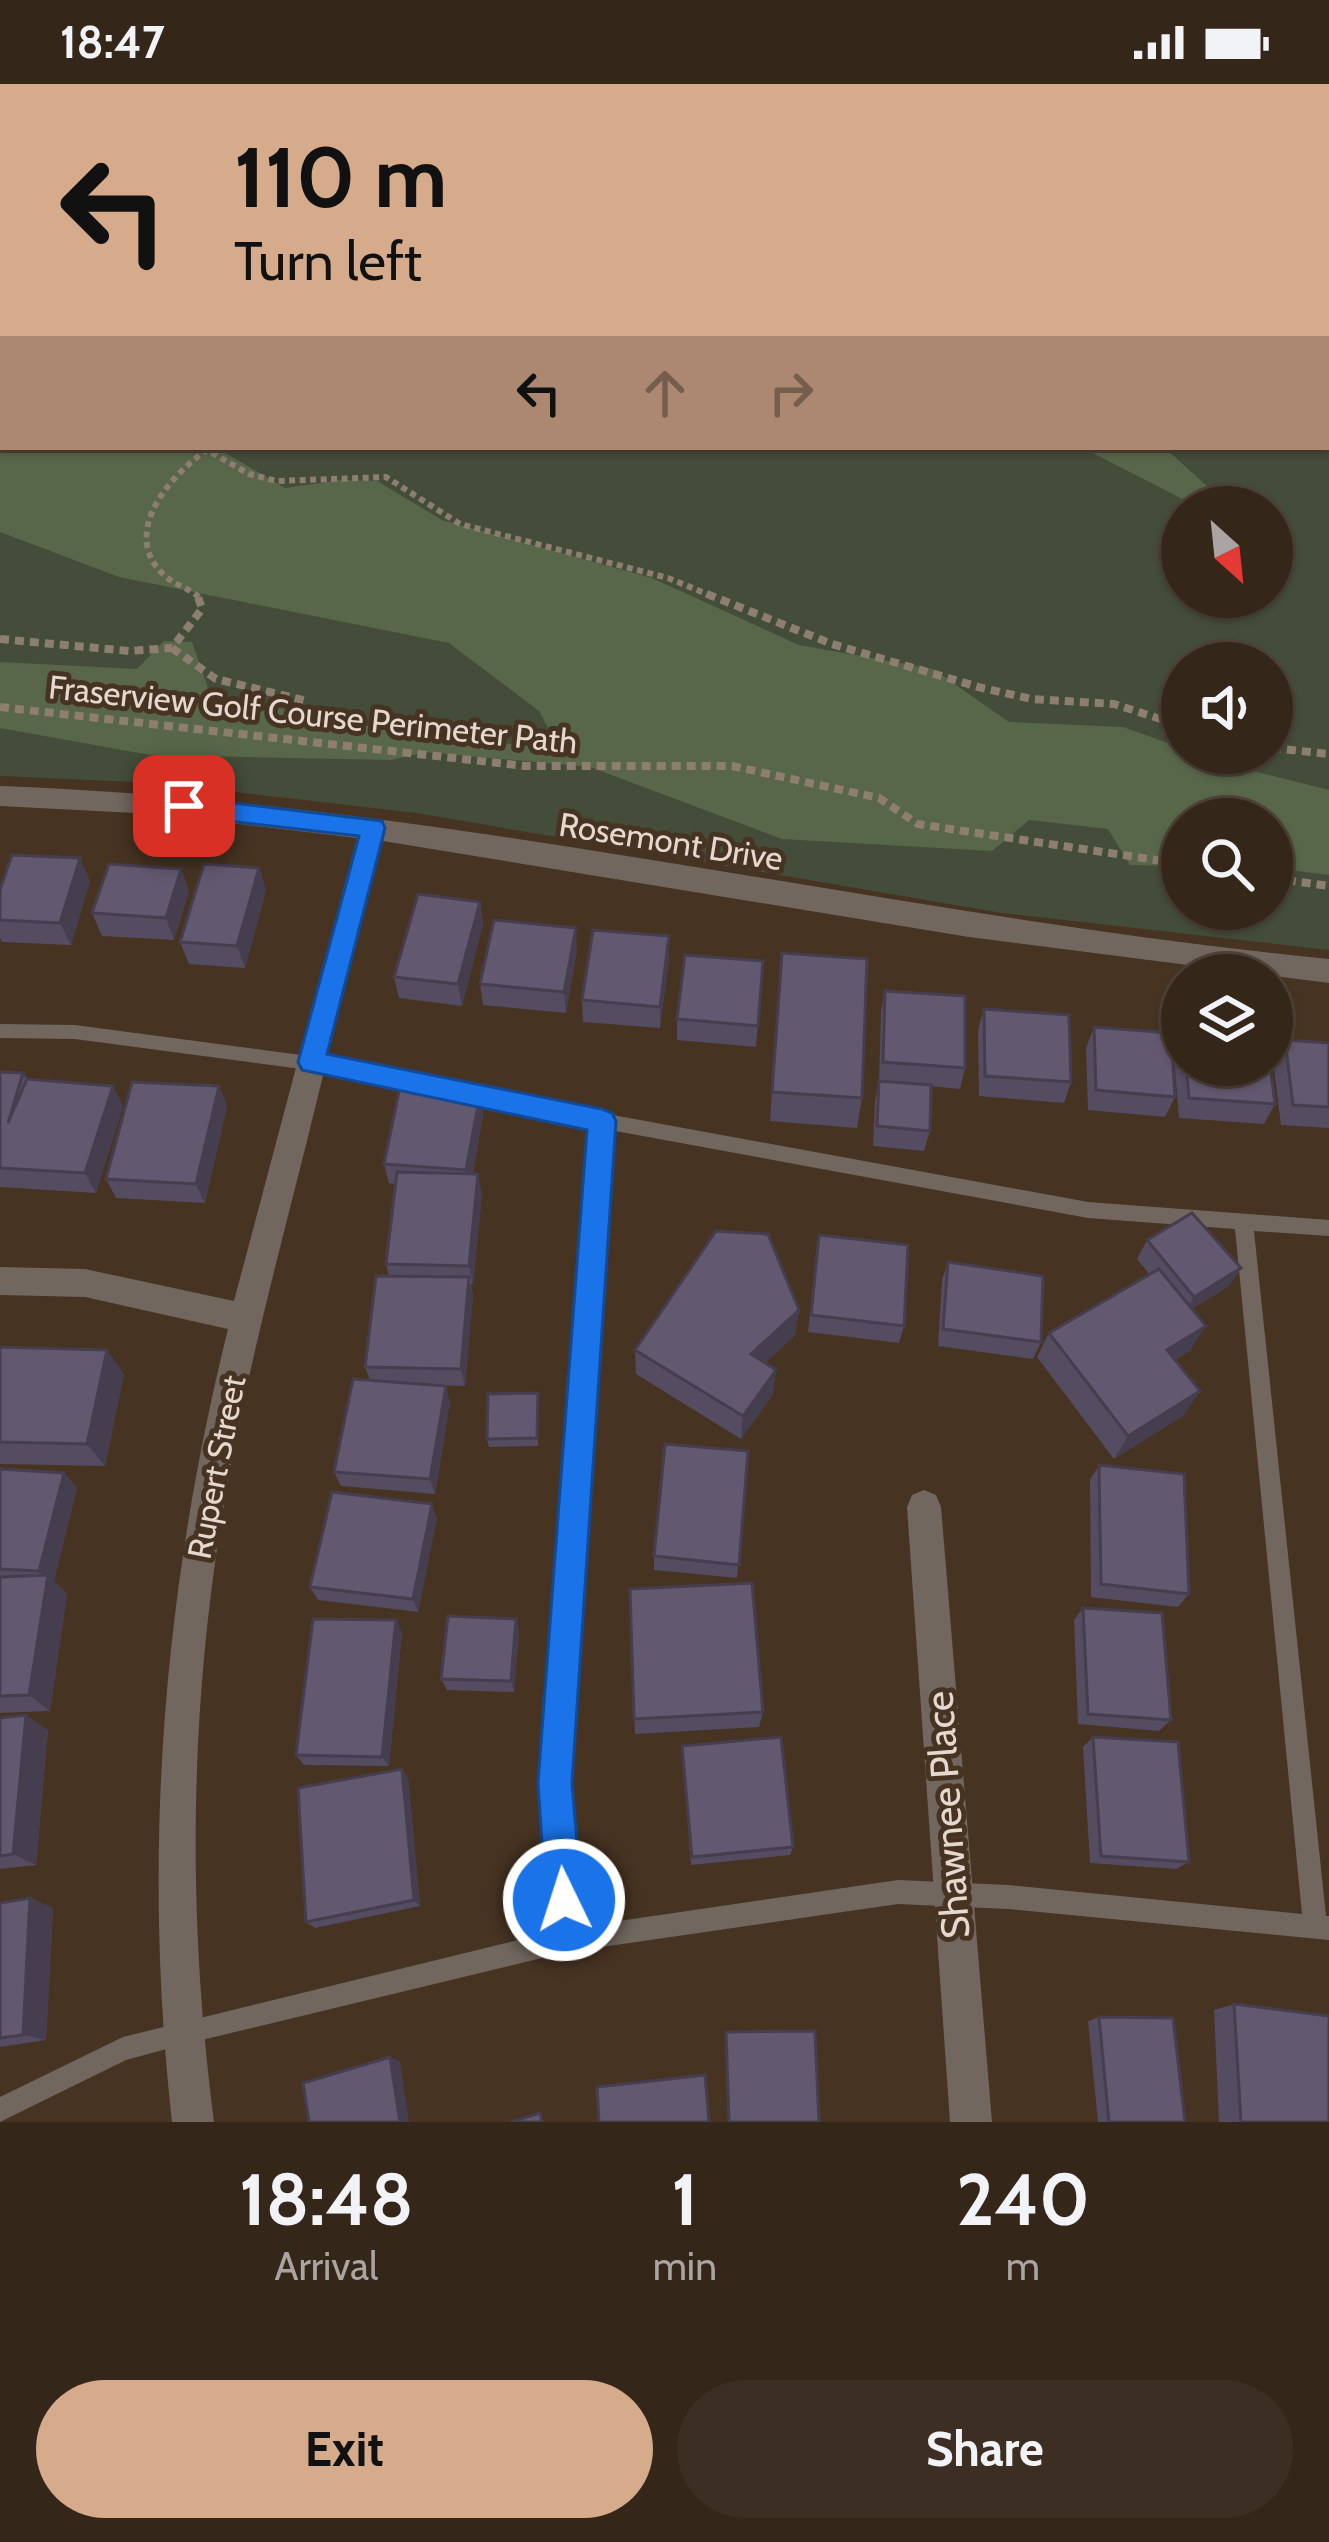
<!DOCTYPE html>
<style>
body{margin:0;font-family:Cabin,sans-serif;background:#3d2e23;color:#f1f3f6;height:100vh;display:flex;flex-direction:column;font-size:45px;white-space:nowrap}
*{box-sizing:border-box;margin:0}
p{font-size:39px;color:#aaa5a2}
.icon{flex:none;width:66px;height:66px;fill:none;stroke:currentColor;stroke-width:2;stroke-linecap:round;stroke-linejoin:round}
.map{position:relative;height:2038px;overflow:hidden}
.side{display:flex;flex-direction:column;background:#35261a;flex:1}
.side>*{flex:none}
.top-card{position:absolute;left:0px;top:0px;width:1329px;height:366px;box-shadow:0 3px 9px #0004,0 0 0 3px #4f4339;background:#d6ab8b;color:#111;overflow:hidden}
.needle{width:78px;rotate:153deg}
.buttons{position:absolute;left:1161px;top:402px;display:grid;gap:24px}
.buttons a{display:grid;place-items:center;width:132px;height:132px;border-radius:50%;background:#35261a;box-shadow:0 3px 9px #0004,0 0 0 3px #4f4339;font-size:60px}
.pin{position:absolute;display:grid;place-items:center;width:102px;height:102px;color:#fff;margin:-51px;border-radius:24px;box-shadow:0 6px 18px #0006}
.me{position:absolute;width:132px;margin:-66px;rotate:356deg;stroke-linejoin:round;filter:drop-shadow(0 0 9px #0008)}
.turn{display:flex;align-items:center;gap:42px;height:252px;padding:0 36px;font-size:54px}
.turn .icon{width:156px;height:156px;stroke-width:2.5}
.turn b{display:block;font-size:84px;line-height:102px}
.lanes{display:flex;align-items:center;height:114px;padding:0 36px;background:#0003;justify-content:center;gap:60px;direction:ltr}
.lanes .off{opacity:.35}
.eta{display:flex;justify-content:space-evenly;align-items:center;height:204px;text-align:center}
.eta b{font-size:72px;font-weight:700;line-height:84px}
.button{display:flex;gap:24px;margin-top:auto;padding:24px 36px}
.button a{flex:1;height:138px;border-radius:72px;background:#d6ab8b;color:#111;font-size:48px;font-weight:700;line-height:138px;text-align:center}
.button a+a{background:#3d2e23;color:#f1f3f6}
.status{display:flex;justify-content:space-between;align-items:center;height:84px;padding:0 60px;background:#35261a;direction:ltr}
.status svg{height:33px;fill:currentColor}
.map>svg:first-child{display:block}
.green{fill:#434d39;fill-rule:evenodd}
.forest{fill:#586649}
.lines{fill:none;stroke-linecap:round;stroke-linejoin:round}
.path-far1{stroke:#8e7e70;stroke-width:6;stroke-dasharray:6 4.5;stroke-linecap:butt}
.path{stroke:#8e7e70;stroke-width:8;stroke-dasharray:9 6;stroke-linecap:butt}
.service{fill:#71675f;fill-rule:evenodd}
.minor{fill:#71675f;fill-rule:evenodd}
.wall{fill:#544c60}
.shaded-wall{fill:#453e4e}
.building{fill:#625870;stroke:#453e4e;stroke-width:3}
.route{fill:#1a73e8;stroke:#114b97;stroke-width:3}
.labels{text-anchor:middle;stroke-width:10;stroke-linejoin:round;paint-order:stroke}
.street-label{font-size:33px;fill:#e5d8ce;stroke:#473322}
.near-street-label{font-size:39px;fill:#e5d8ce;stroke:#473322}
</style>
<div class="status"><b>18:47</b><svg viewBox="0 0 49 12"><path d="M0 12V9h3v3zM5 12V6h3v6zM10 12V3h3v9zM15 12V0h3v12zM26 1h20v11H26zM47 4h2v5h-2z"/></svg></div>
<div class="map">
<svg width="1329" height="2038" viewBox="0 0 1329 2038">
<rect width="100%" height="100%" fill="#473322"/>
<path class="green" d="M 0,0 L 1329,0 L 1329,866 L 1002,829 L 416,729 L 158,699 L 0,692 ZM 3,3 L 1326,3 L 1326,363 L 3,363 ZM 1182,423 L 1272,423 L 1272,513 L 1182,513 ZM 1182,579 L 1272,579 L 1272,669 L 1182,669 ZM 1182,735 L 1272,735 L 1272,825 L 1182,825 Z"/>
<g class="forest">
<path d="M 0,81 L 3,363 L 215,363 L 285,404 L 341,396 L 377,397 L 442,436 L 652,494 L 799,561 L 933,585 L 1009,638 L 1123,643 L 1182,664 L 1182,669 L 1329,706 L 1329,791 L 1272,784 L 1272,735 L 1182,735 L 1182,782 L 1130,781 L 1108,745 L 1029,736 L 992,767 L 782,755 L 590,683 L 426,668 L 391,676 L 150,671 L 0,644 L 0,578 L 137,585 L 164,557 L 192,558 L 210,610 L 379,644 L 560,666 L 539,627 L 449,559 L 119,493 L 0,448 Z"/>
<path d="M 1081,363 L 1164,363 L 1230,423 L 1198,423 Z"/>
</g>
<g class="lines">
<g class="path-far1">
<path d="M 196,0 L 201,3"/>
<path d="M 729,0 L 738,3"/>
<path d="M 215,3 L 226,0"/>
<path d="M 1326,183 L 1329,188"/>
<path d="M 199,513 C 190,505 176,501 166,493 C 118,451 169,392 207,366 L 249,390 L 277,397 L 386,393 L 460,440 L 668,494 L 714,513"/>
</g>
<g class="path">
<path d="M 707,510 L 832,560 L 982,604 L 1032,615 L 1114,620 L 1182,642"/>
<path d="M 0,555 L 129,567 L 172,564 L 202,525 L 197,510"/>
<path d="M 172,564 L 216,595 L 307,617"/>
<path d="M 0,623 L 525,682 L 732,682 L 879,714 L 918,740 L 1182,780"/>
<path d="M 1272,664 L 1329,670"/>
<path d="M 1272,794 L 1329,802"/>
</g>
<path class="service" d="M 0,940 L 75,941 L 354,978 L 602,1029 L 1088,1118 L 1329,1136 L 1329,1152 L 1254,1147 L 1326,1832 L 1329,1832 L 1329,1856 L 1008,1825 L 898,1820 L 567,1868 L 181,1961 L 126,1976 L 0,2038 L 0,2013 L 123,1953 L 555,1847 L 544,1698 L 593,1043 L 354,992 L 75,955 L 0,954 ZM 610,1046 L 1088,1134 L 1235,1145 L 1302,1830 L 1008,1801 L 898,1796 L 578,1843 L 566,1698 Z"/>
<g class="minor">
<path d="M 0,702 C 447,718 884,831 1329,875 L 1329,899 L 969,853 L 383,757 C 354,856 332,957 307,1057 C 275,1184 241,1310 221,1439 C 189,1638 188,1838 214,2038 L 172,2038 C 142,1770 163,1507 228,1245 L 85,1213 L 0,1211 L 0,1183 L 85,1185 L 234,1217 L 357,754 L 154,730 L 0,722 Z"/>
<path d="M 924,1406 L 936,1411 L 941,1423 L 992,2038 L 950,2038 L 907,1423 L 912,1411 Z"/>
</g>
</g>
<g class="wall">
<path d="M 259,784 L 266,806 L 245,884 L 189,880 L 180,858 Z"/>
<path d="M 181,785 L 189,807 L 174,856 L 102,852 L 92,829 Z"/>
<path d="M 90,797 L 71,861 L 2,858 L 0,854 L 0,806 Z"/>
<path d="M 480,818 L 483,840 L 462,922 L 399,914 L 394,893 Z"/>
<path d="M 577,866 L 566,929 L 483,921 L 480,900 Z"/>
<path d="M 782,869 L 862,1014 L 857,1044 L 770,1037 Z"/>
<path d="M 669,874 L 660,944 L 583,938 L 582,916 Z"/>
<path d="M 763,877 L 756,963 L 677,956 L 677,935 Z"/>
<path d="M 885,907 L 965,984 L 960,1005 L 931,1002 L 930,1047 L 924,1067 L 873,1062 L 875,1017 L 879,998 L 881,928 Z"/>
<path d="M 984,925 L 1071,998 L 1064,1019 L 979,1012 L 978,946 Z"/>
<path d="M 1094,943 L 1175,1013 L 1165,1033 L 1088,1026 L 1086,964 Z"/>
<path d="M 1182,954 L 1182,981 L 1270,981 L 1275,1020 L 1264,1040 L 1179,1034 L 1174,972 Z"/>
<path d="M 1285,956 L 1329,959 L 1329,1044 L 1281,1041 L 1273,977 Z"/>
<path d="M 0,988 L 23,989 L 27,995 L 123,1022 L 96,1109 L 0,1103 Z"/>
<path d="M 219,1002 L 227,1022 L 205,1119 L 116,1114 L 106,1095 Z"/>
<path d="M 480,1010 L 483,1031 L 473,1090 L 482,1109 L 473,1200 L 471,1200 L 473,1211 L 465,1302 L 428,1301 L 450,1318 L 435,1410 L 341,1402 L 334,1388 L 370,1296 L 365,1283 L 389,1192 L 386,1180 L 395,1100 L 389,1099 L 384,1080 Z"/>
<path d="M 819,1151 L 904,1242 L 899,1259 L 808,1248 Z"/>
<path d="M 1147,1156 L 1241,1184 L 1229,1202 L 1192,1225 L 1190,1267 L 1175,1276 L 1184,1331 L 1114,1375 L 1037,1273 L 1049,1249 L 1150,1191 L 1137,1175 Z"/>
<path d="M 948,1178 L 1041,1258 L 1033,1275 L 938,1262 L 942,1196 Z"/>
<path d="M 799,1226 L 795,1251 L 765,1279 L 773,1310 L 741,1355 L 636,1290 L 635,1266 Z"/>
<path d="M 0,1263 L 124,1290 L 105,1382 L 0,1380 Z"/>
<path d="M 538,1309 L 538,1362 L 489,1363 L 487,1355 Z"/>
<path d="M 748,1367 L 737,1494 L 654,1486 L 654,1472 Z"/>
<path d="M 1099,1381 L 1189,1510 L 1178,1523 L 1091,1513 L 1090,1396 Z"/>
<path d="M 0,1385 L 64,1389 L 77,1404 L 54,1497 L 67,1510 L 50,1627 L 0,1629 Z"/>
<path d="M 437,1434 L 418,1528 L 318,1516 L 310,1503 Z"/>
<path d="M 630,1505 L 763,1628 L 759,1643 L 635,1650 Z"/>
<path d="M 1083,1524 L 1171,1636 L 1159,1647 L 1078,1640 L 1074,1536 Z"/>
<path d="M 519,1547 L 514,1608 L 447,1606 L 441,1595 Z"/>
<path d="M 402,1548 L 389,1682 L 304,1681 L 296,1671 Z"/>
<path d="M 0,1634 L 48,1646 L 36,1781 L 0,1785 Z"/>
<path d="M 1093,1653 L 1189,1778 L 1176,1785 L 1090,1779 L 1083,1663 Z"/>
<path d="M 682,1662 L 793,1763 L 790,1771 L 691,1781 Z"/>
<path d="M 408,1694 L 420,1822 L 315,1844 L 306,1838 Z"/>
<path d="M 30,1814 L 53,1824 L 46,1956 L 0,1963 L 0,1819 Z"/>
<path d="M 1234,1920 L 1329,2038 L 1219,2038 L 1214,1926 Z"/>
<path d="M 1099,1933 L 1185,2038 L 1098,2038 L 1088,1937 Z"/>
<path d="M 726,1948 L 819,2038 L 728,2038 L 725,1952 Z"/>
</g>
<g class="shaded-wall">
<path d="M 80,774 L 90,797 L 71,861 L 60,839 Z"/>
<path d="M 259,784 L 266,806 L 245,884 L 237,862 Z"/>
<path d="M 181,785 L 189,807 L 174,856 L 166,834 Z"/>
<path d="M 480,818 L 483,840 L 462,922 L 458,900 Z"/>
<path d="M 576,844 L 577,866 L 566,929 L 564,908 Z"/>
<path d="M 669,852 L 669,874 L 660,944 L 660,923 Z"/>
<path d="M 113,1002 L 123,1022 L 96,1109 L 85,1089 Z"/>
<path d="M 219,1002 L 227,1022 L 205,1119 L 196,1100 Z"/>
<path d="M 480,1010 L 483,1031 L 470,1106 L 466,1086 Z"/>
<path d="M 478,1090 L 482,1109 L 473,1200 L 469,1182 Z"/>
<path d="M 1241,1184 L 1229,1202 L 1183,1230 L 1194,1213 Z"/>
<path d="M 469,1193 L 473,1211 L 465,1302 L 461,1285 Z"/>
<path d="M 799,1226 L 795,1251 L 749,1294 L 751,1270 Z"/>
<path d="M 1206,1242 L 1190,1267 L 1152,1291 L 1167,1266 Z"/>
<path d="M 107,1266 L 124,1290 L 105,1382 L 87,1360 Z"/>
<path d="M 776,1286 L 773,1310 L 741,1355 L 743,1332 Z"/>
<path d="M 446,1302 L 450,1318 L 435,1410 L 430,1395 Z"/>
<path d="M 1200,1307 L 1184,1331 L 1114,1375 L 1128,1352 Z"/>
<path d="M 64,1389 L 77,1404 L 54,1497 L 67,1510 L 50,1627 L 29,1611 L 47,1494 L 39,1487 Z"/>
<path d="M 432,1420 L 437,1434 L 418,1528 L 413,1515 Z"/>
<path d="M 516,1535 L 519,1547 L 514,1608 L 511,1597 Z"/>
<path d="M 396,1536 L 402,1548 L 389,1682 L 382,1673 Z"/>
<path d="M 26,1631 L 48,1646 L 36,1781 L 13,1770 Z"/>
<path d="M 402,1685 L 408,1694 L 420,1822 L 414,1816 Z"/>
<path d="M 30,1814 L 53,1824 L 46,1956 L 23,1951 Z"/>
<path d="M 390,1973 L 400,1977 L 409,2038 L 400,2038 Z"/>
</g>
<g class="building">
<path d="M 12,771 L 80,774 L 60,839 L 0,836 L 0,806 Z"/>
<path d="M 109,780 L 181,785 L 166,834 L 92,829 Z"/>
<path d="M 204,780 L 259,784 L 237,862 L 180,858 Z"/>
<path d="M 418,810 L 480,818 L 458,900 L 394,893 Z"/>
<path d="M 494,836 L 576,844 L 564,908 L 480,900 Z"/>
<path d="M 593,846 L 669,852 L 660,923 L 582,916 Z"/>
<path d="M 782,869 L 867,875 L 862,1014 L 772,1008 Z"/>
<path d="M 685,871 L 763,877 L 758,942 L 677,935 Z"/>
<path d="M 885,907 L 965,912 L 965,984 L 883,978 Z"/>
<path d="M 984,925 L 1069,931 L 1071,998 L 985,992 Z"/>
<path d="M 1094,943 L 1171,949 L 1175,1013 L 1096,1006 Z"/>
<path d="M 1285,956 L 1329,959 L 1329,1023 L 1293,1021 Z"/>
<path d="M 1186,981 L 1270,981 L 1275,1020 L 1189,1014 Z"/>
<path d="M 0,988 L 23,989 L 8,1039 L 27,995 L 113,1002 L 85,1089 L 0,1084 Z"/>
<path d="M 879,997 L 931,1001 L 930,1047 L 877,1042 Z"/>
<path d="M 132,998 L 219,1002 L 196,1100 L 106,1095 Z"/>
<path d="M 400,1003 L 480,1010 L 466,1086 L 384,1080 Z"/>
<path d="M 397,1088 L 478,1090 L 469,1182 L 386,1180 Z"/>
<path d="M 1192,1129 L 1241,1184 L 1194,1213 L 1147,1156 Z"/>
<path d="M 716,1147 L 768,1150 L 799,1226 L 751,1270 L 776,1286 L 743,1332 L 635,1266 Z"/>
<path d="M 819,1151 L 908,1161 L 904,1242 L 811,1231 Z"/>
<path d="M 948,1178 L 1043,1192 L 1041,1258 L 943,1245 Z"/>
<path d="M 1159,1185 L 1206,1242 L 1167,1266 L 1200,1307 L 1128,1352 L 1049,1249 Z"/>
<path d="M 376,1192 L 469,1193 L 461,1285 L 365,1283 Z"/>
<path d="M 0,1263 L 107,1266 L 87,1360 L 0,1358 Z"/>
<path d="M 353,1295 L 446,1302 L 430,1395 L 334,1388 Z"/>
<path d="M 538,1309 L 537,1354 L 487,1355 L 488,1310 Z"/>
<path d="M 665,1360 L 748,1367 L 739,1481 L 654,1472 Z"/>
<path d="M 1099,1381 L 1184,1390 L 1189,1510 L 1101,1500 Z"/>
<path d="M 0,1385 L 64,1389 L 39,1487 L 0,1485 Z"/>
<path d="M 332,1408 L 432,1420 L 413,1515 L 310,1503 Z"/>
<path d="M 48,1491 L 29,1611 L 0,1612 L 0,1493 Z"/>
<path d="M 752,1499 L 763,1628 L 634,1635 L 630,1505 Z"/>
<path d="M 1083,1524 L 1162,1529 L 1171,1636 L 1088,1630 Z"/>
<path d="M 448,1532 L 516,1535 L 511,1597 L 441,1595 Z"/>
<path d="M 313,1535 L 396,1536 L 382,1673 L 296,1671 Z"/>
<path d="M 26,1631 L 13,1770 L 0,1772 L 0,1634 Z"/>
<path d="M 781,1653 L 793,1763 L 692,1773 L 682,1662 Z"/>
<path d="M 1093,1653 L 1178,1658 L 1189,1778 L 1101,1772 Z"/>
<path d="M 402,1685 L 414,1816 L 306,1838 L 298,1704 Z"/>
<path d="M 30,1814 L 23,1951 L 0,1954 L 0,1819 Z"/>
<path d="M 1234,1920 L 1329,1932 L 1329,2038 L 1241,2038 Z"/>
<path d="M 1099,1933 L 1173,1934 L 1185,2038 L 1109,2038 Z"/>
<path d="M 815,1947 L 819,2038 L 729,2038 L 726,1948 Z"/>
<path d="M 390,1973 L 400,2038 L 309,2038 L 303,1999 Z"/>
<path d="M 705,1991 L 709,2038 L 599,2038 L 597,2003 Z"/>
<path d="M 540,2029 L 542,2038 L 511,2038 Z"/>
</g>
<path class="route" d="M 184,713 L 382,737 L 385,744 L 327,970 L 602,1025 L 612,1029 L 616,1037 L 572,1699 L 582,1816 L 576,1829 L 564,1834 L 552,1829 L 546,1816 L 538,1699 L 587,1046 L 302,986 L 298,978 L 359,752 L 184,732 L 172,722 Z"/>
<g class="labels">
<g class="street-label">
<text transform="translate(313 630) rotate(6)" y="12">Fraserview Golf Course Perimeter Path</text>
<text transform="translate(671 757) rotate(9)" y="12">Rosemont Drive</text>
<text transform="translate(216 1383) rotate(-79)" y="12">Rupert Street</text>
</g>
<g class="near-street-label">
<text transform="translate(947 1731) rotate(-94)" y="14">Shawnee Place</text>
</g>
</g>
</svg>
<div class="buttons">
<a><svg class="needle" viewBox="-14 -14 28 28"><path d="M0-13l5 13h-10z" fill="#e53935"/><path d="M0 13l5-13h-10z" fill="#aaa5a2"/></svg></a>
<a><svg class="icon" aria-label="sound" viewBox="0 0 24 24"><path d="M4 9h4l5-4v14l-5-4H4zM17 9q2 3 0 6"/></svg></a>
<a><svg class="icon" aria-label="search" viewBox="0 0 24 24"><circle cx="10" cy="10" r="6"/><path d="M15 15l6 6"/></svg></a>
<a><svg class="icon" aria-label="layers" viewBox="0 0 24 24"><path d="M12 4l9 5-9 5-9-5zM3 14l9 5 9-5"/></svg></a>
</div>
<div class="pin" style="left:184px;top:722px;background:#d93025"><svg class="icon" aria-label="arrive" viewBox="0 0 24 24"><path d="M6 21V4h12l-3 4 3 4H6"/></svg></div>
<svg class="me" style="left:564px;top:1816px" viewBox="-20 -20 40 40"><circle r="17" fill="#1a73e8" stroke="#fff" stroke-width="3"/><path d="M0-11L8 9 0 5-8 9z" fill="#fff"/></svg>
<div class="top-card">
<div class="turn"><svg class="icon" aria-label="left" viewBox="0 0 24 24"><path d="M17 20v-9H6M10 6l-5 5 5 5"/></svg><div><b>110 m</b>Turn left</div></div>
<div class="lanes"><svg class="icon" aria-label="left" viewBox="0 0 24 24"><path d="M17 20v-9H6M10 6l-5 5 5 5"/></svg><svg class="icon off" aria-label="ahead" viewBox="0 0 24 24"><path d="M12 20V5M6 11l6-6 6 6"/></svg><svg class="icon off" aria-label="right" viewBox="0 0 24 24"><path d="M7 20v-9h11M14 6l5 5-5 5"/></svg></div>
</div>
</div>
<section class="side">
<div class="eta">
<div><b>18:48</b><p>Arrival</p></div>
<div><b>1</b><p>min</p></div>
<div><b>240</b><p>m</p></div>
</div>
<div class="button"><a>Exit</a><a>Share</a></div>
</section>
